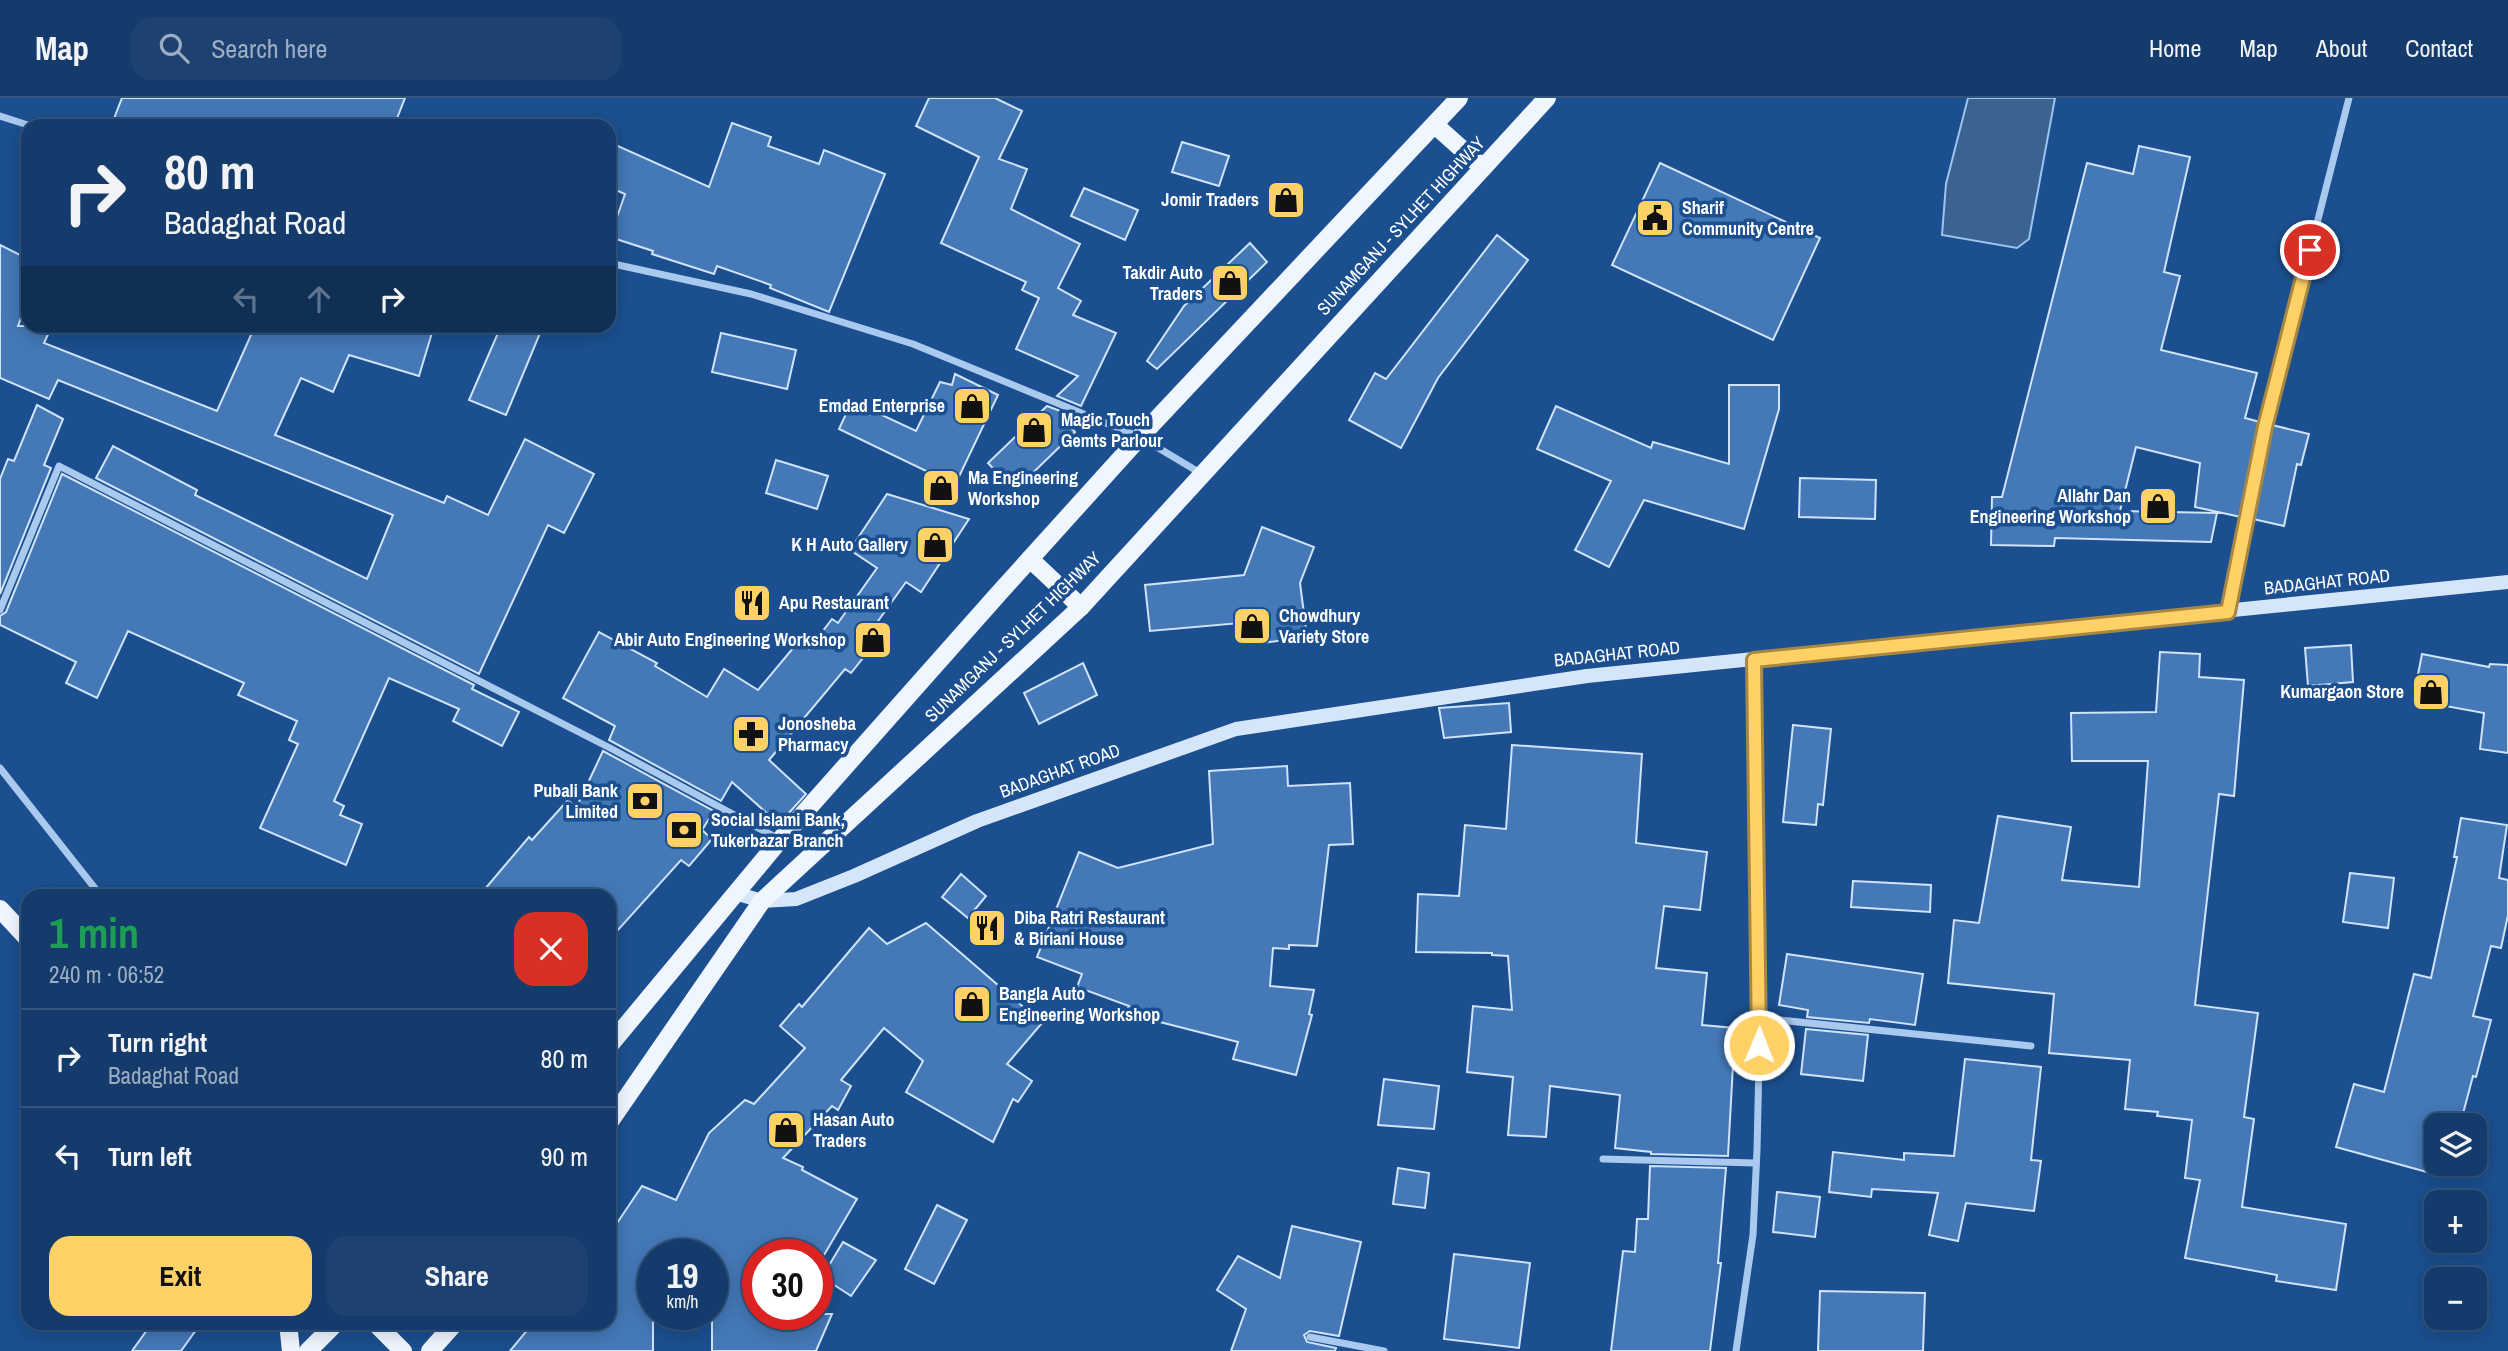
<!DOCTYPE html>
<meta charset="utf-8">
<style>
body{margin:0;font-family:"Archivo Narrow",sans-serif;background:#1d4271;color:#f1f3f6;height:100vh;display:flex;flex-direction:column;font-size:26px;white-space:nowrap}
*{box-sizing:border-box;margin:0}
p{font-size:23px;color:#9dadc1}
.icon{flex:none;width:38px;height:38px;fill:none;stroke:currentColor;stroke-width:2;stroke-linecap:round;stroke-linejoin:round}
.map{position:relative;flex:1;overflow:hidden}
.details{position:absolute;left:21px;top:791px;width:595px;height:441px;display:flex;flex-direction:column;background:#143b6b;border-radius:21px;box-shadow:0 4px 18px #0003,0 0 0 2px #33557e}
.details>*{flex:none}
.guide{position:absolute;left:21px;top:21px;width:595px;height:214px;border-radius:21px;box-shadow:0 4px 18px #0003,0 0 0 2px #33557e;background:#143b6b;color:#f1f3f6;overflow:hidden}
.tools{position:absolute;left:2424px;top:1015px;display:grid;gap:14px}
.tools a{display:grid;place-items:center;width:63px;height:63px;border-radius:14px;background:#143b6b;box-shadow:0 4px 18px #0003,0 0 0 2px #33557e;font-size:35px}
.speed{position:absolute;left:637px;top:1141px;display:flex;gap:14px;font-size:35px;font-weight:700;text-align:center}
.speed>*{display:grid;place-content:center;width:91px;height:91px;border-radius:50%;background:#143b6b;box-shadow:0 4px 18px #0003,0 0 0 2px #33557e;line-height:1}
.speed small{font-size:18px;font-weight:400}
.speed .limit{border:10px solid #d22;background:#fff;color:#111}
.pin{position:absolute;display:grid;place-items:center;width:60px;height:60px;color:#fff;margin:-30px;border:4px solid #fff;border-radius:50%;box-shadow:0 2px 7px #0007}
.me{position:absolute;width:77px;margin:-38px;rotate:1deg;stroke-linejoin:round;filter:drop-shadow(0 0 5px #0008)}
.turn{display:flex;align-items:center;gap:24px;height:147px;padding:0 28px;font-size:32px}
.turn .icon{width:91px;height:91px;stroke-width:2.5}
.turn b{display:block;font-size:49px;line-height:60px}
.lanes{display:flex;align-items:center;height:66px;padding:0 28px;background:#0003;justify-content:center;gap:35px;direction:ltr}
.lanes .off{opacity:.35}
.round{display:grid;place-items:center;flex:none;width:74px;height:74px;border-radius:21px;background:#1d4271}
.summary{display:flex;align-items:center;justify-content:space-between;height:119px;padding:0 28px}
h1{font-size:42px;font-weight:700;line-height:52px;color:#1e9e55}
.primary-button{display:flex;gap:14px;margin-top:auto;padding:14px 28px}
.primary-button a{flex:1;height:80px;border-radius:21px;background:#ffd166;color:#111;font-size:28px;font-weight:700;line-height:80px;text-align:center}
.primary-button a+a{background:#1d4271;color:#f1f3f6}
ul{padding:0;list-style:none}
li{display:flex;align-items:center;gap:21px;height:98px;padding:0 28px;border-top:2px solid #33557e}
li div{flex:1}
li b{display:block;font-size:26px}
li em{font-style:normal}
header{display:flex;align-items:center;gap:42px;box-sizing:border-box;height:98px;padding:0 35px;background:#143b6b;border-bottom:2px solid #33557e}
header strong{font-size:33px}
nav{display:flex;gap:38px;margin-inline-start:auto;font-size:24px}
.search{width:490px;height:63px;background:#1d4271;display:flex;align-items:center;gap:18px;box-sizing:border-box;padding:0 24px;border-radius:21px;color:#9dadc1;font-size:26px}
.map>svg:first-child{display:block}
.water{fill:#3c6290;stroke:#9cc4f0;stroke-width:2}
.building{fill:#4478b7;stroke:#cfe3fa;stroke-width:2}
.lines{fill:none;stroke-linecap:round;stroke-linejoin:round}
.street{stroke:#a9c9ee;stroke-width:7}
.secondary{stroke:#d6e6fa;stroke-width:14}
.primary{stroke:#f0f6ff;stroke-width:18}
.route-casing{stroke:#a68842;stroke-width:18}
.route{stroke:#ffd166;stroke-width:12}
.labels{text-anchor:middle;stroke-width:7;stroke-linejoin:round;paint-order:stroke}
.poi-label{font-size:18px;font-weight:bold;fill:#fff;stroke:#1b4f8f;text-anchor:start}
.street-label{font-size:18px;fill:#fff;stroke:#1b4f8f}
</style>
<header>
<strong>Map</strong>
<div class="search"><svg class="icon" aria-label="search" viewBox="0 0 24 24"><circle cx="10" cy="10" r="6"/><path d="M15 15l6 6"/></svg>Search here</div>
<nav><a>Home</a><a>Map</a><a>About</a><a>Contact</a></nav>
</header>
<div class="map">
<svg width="2508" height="1253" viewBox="0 0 2508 1253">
<rect width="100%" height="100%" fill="#1b4f8f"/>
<path class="water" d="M 1968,0 L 2055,0 L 2029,141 L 2017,150 L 1942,137 L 1946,86 Z"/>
<g class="building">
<path d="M 122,0 L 405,0 L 394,28 L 111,28 Z"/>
<path d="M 929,0 L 995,0 L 1022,13 L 999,61 L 1027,71 L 1011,111 L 1080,146 L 1058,190 L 1081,203 L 1073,217 L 1116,235 L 1081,308 L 1057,298 L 1078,278 L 1016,251 L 1039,200 L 1022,192 L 1026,184 L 941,145 L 979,59 L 916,28 Z"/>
<path d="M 732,25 L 771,39 L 768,48 L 819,66 L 824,52 L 885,76 L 829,214 L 770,190 L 771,187 L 717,168 L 714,176 L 652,156 L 653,153 L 610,139 L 625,96 L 609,89 L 609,44 L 709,89 Z"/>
<path d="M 1182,44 L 1229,58 L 1219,88 L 1172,74 Z"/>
<path d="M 2139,48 L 2190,59 L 2164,174 L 2180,178 L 2161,252 L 2257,275 L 2245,320 L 2260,324 L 2241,419 L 2195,409 L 2200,365 L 2136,349 L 2120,413 L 2217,415 L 2211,444 L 2055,440 L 2054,448 L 1991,447 L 1992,399 L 2002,399 L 2087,65 L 2133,76 Z"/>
<path d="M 1660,65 L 1820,140 L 1773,242 L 1612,167 Z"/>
<path d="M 1084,90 L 1138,112 L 1125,142 L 1071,118 Z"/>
<path d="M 1497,137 L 1528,162 L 1438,280 L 1401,350 L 1349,322 L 1375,275 L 1386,281 Z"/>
<path d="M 1250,145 L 1267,164 L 1157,271 L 1147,263 L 1184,208 Z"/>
<path d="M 0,147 L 28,161 L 28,201 L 18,228 L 52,228 L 44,245 L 217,313 L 255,228 L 434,228 L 419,278 L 349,257 L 333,294 L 301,280 L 275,337 L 444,405 L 447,398 L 488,417 L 525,341 L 594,376 L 564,435 L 548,427 L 479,576 L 96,380 L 113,348 L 197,392 L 195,397 L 367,481 L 393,417 L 58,282 L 49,301 L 0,280 Z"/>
<path d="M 501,228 L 543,228 L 506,317 L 469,302 Z"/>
<path d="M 721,235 L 796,252 L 787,291 L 712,274 Z"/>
<path d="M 955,276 L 998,297 L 955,387 L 839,331 L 852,303 L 916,333 L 940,284 L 952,287 Z"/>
<path d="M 1729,287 L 1779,287 L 1779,311 L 1744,431 L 1644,402 L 1609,469 L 1575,452 L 1611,383 L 1537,351 L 1556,308 L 1651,350 L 1653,344 L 1729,366 Z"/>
<path d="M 37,307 L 63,321 L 44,367 L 51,370 L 0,496 L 0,381 L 8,361 L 14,363 Z"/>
<path d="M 1047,308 L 1076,319 L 1071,330 L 1075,334 L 1014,393 L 988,365 Z"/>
<path d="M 2272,327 L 2309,336 L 2301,367 L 2297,366 L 2284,428 L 2253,421 Z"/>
<path d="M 776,362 L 828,378 L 817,411 L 766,395 Z"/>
<path d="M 62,376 L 474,587 L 472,591 L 519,614 L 502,648 L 453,623 L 459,611 L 389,580 L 334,703 L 344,708 L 340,717 L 362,726 L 346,767 L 260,730 L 298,646 L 289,642 L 297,623 L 238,597 L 244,585 L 128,533 L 97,600 L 66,585 L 76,564 L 0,527 L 0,518 L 6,514 Z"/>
<path d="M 1800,380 L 1876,382 L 1875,421 L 1799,419 Z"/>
<path d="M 887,396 L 969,421 L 921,494 L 906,484 L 863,544 L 871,550 L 851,575 L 845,571 L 769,662 L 806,696 L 779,726 L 732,684 L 721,703 L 609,642 L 615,628 L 563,600 L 599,534 L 657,565 L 655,568 L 707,599 L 724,571 L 758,592 L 799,543 L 809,551 L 832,521 L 838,525 L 877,470 L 850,452 Z"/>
<path d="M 1262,429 L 1314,449 L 1300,485 L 1307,539 L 1254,546 L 1251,524 L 1150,533 L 1145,487 L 1244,477 Z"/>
<path d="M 2351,547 L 2353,584 L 2308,588 L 2305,550 Z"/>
<path d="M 2160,554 L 2200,556 L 2199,579 L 2244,582 L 2234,698 L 2219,696 L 2195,907 L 2258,915 L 2244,1019 L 2254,1021 L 2242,1109 L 2346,1126 L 2336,1192 L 2276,1183 L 2277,1177 L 2185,1160 L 2200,1082 L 2185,1080 L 2192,1022 L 2157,1018 L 2158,1014 L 2125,1011 L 2130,962 L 2049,955 L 2054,896 L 1948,885 L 1954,822 L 1979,825 L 1998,718 L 2071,729 L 2062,782 L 2139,789 L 2148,663 L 2072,663 L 2071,615 L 2156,614 Z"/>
<path d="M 2422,556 L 2489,569 L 2490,566 L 2508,567 L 2508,655 L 2480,651 L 2484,615 L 2413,602 Z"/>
<path d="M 1083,565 L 1097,597 L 1039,626 L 1024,595 Z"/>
<path d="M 1509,605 L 1511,634 L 1444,640 L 1439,610 Z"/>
<path d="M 1793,627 L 1831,631 L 1823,707 L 1818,706 L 1816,727 L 1783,724 Z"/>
<path d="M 1512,647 L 1642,656 L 1636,745 L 1707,754 L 1700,812 L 1664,808 L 1656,870 L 1707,875 L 1702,927 L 1735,930 L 1728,1058 L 1651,1056 L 1651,1054 L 1615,1050 L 1620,997 L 1550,988 L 1546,1039 L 1508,1037 L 1513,979 L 1467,974 L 1473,908 L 1512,912 L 1508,858 L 1492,857 L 1492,855 L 1416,854 L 1418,796 L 1459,798 L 1465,727 L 1506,731 Z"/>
<path d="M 603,653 L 714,713 L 702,732 L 712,741 L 689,768 L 681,762 L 609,842 L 609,798 L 479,798 L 529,739 L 532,742 L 568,702 L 576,710 Z"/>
<path d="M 1287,668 L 1288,688 L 1350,685 L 1353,746 L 1329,747 L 1317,848 L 1289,847 L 1289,851 L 1273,850 L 1270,888 L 1314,892 L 1309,916 L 1312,917 L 1296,977 L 1233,961 L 1238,944 L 1156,923 L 1127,912 L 1129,908 L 1077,889 L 1082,876 L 1037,859 L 1079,754 L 1118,770 L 1213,746 L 1209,673 Z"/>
<path d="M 2461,720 L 2507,727 L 2499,780 L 2508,782 L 2508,817 L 2501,850 L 2491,848 L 2473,918 L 2491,922 L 2476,979 L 2473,978 L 2460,1027 L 2436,1027 L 2436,1066 L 2449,1066 L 2445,1079 L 2336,1049 L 2354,986 L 2384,994 L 2414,876 L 2431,880 L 2457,759 L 2454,759 Z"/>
<path d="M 2350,775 L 2394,780 L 2388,830 L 2343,824 Z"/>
<path d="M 961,776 L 986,798 L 968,820 L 942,799 Z"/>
<path d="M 1853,783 L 1931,787 L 1930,814 L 1851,809 Z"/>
<path d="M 926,825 L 1042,925 L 1007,966 L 1032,983 L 1018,1004 L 1013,1001 L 993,1044 L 906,994 L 923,963 L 884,930 L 841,982 L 851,988 L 838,1012 L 832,1008 L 783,1060 L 803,1069 L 802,1072 L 857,1101 L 824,1157 L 758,1157 L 758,1216 L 832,1216 L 816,1253 L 712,1253 L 712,1157 L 653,1157 L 653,1253 L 510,1253 L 533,1225 L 609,1225 L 609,1137 L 642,1088 L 676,1102 L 709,1035 L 745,1002 L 754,1006 L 805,950 L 780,928 L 799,906 L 802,909 L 869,830 L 887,846 Z"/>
<path d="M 1787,856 L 1923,876 L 1915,927 L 1870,921 L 1869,925 L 1807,919 L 1808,912 L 1779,907 Z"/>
<path d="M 1806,931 L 1868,937 L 1863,983 L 1801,976 Z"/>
<path d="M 1965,961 L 2041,969 L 2031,1062 L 2041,1063 L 2034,1113 L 1966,1105 L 1958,1143 L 1929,1137 L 1938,1095 L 1872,1091 L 1871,1099 L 1829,1094 L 1833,1054 L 1904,1062 L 1904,1055 L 1954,1058 Z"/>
<path d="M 1384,981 L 1439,988 L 1434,1031 L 1378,1027 Z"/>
<path d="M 1650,1068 L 1726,1070 L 1718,1165 L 1721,1165 L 1710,1253 L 1611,1253 L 1623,1153 L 1635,1154 L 1637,1121 L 1648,1121 Z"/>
<path d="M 1398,1070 L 1429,1075 L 1425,1110 L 1393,1106 Z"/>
<path d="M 1777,1094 L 1820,1099 L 1815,1139 L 1773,1134 Z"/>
<path d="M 937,1107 L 967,1122 L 934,1186 L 905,1171 Z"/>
<path d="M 1292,1128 L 1361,1144 L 1339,1238 L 1310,1233 L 1304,1237 L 1307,1244 L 1336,1250 L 1335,1253 L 1231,1253 L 1246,1211 L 1217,1192 L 1238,1158 L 1280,1180 Z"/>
<path d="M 843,1144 L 876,1162 L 851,1198 L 822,1179 Z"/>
<path d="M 1454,1156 L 1530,1165 L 1519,1250 L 1444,1241 Z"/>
<path d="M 1820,1193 L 1925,1195 L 1923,1253 L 1818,1253 Z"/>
<path d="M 152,1225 L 201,1225 L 181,1253 L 132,1253 Z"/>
</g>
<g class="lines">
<g class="street">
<path d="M 0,18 L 31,28"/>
<path d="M 609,165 L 751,196 L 913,246 L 1140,339 L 1202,376"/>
<path d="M 0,512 L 59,368 L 612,651 L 779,741"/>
<path d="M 2228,513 L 2265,329 L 2349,0"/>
<path d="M 0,670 L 101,798"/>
<path d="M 1760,920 L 2031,948"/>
<path d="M 1603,1061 L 1756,1065"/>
<path d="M 1310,1239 L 1384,1253"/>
<path d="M 1736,1253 L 1753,1137 L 1757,1052 L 1760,920 L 1754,562"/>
</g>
<path class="secondary" d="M 735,795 L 762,803 L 796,801 L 854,778 L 977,723 L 1236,631 L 1587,578 L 2508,484"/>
<g class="primary">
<path d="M 1435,27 L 1483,70"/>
<path d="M 1030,461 L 1081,509"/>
<path d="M 0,811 L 28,841"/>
<path d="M 609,948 L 780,742 L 1000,494 L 1140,339 L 1459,0"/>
<path d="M 609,1025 L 762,803 L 1081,509 L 1547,0"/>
<path d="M 288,1225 L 291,1253"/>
<path d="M 375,1225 L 403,1253"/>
<path d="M 308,1253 L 336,1225"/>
<path d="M 430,1253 L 455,1225"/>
</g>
</g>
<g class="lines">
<defs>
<path id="route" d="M 1759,947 L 1754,562 L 2228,514 L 2265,329 L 2310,152"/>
</defs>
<use href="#route" class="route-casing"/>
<use href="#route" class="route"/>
</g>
<defs>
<symbol id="shop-square" viewBox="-11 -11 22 22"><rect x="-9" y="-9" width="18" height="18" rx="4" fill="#ffd166" stroke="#1b4f8f"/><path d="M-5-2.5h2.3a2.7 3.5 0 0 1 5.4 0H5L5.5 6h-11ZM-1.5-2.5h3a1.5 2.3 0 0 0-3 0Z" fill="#111"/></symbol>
<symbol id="civic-square" viewBox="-11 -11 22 22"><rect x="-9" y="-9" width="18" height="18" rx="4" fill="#ffd166" stroke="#1b4f8f"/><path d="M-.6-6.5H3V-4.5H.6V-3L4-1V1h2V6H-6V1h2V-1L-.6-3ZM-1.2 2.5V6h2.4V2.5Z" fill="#111"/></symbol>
<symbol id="restaurant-square" viewBox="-11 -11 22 22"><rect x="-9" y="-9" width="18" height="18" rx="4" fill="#ffd166" stroke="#1b4f8f"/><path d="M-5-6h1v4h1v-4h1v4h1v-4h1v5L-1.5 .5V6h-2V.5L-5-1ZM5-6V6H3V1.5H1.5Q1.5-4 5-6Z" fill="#111"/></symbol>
<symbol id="pharmacy-square" viewBox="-11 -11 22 22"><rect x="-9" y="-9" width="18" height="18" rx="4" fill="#ffd166" stroke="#1b4f8f"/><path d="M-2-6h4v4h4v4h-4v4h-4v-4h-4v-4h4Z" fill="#111"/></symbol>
<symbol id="bank-square" viewBox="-11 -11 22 22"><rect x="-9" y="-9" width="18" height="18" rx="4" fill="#ffd166" stroke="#1b4f8f"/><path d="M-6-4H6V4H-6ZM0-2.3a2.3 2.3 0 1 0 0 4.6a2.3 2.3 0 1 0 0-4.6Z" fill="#111"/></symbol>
</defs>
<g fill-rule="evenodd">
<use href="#shop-square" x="1264" y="80" width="44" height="44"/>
<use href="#civic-square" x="1633" y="98" width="44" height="44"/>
<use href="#shop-square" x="1208" y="163" width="44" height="44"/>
<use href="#shop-square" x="950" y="286" width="44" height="44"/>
<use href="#shop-square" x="1012" y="310" width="44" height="44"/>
<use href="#shop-square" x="919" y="368" width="44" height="44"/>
<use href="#shop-square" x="2136" y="386" width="44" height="44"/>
<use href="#shop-square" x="913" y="425" width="44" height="44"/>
<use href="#restaurant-square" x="730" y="483" width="44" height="44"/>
<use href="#shop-square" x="1230" y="506" width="44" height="44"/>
<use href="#shop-square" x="851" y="520" width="44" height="44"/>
<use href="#shop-square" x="2409" y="572" width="44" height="44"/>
<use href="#pharmacy-square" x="729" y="614" width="44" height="44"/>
<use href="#bank-square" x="623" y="681" width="44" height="44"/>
<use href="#bank-square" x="662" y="710" width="44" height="44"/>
<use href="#restaurant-square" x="965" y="808" width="44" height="44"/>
<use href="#shop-square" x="950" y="884" width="44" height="44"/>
<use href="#shop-square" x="764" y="1010" width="44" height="44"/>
</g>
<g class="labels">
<g class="poi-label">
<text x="1259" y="108" text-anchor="end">Jomir Traders</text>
<text x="1682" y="116">Sharif<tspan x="1682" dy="21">Community Centre</tspan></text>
<text x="1203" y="181" text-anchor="end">Takdir Auto<tspan x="1203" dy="21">Traders</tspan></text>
<text x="945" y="314" text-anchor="end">Emdad Enterprise</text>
<text x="1061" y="328">Magic Touch<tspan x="1061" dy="21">Gemts Parlour</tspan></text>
<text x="968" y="386">Ma Engineering<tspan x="968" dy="21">Workshop</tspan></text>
<text x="2131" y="404" text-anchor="end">Allahr Dan<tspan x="2131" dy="21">Engineering Workshop</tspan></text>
<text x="908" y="453" text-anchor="end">K H Auto Gallery</text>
<text x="779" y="511">Apu Restaurant</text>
<text x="1279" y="524">Chowdhury<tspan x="1279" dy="21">Variety Store</tspan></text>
<text x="846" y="548" text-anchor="end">Abir Auto Engineering Workshop</text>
<text x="2404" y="600" text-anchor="end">Kumargaon Store</text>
<text x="778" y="632">Jonosheba<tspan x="778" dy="21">Pharmacy</tspan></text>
<text x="618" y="699" text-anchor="end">Pubali Bank<tspan x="618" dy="21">Limited</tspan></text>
<text x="711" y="728">Social Islami Bank,<tspan x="711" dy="21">Tukerbazar Branch</tspan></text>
<text x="1014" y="826">Diba Ratri Restaurant<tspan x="1014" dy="21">&amp; Biriani House</tspan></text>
<text x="999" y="902">Bangla Auto<tspan x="999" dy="21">Engineering Workshop</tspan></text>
<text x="813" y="1028">Hasan Auto<tspan x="813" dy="21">Traders</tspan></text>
</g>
<g class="street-label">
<text transform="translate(1401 128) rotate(-47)" y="6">SUNAMGANJ - SYLHET HIGHWAY</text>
<text transform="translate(2327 484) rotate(-6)" y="6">BADAGHAT ROAD</text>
<text transform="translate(1013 539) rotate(-44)" y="6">SUNAMGANJ - SYLHET HIGHWAY</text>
<text transform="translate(1617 556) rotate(-6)" y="6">BADAGHAT ROAD</text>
<text transform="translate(1060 673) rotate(-20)" y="6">BADAGHAT ROAD</text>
</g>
</g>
</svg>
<div class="tools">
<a><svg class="icon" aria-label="layers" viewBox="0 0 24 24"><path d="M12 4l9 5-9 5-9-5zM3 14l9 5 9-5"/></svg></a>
<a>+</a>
<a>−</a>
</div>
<div class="speed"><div>19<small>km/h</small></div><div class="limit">30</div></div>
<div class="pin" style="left:2310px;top:152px;background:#d93025"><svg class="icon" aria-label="arrive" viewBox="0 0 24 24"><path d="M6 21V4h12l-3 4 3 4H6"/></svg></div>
<svg class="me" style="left:1759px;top:947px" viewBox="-20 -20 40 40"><circle r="17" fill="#ffd166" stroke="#fff" stroke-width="3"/><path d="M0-11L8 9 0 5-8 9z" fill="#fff"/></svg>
<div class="guide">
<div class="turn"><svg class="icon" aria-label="right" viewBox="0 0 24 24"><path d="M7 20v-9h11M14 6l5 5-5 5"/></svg><div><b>80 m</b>Badaghat Road</div></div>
<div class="lanes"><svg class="icon off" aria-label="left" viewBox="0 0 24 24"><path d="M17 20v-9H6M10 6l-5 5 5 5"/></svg><svg class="icon off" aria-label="ahead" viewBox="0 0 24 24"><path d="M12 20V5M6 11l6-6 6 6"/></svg><svg class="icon" aria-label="right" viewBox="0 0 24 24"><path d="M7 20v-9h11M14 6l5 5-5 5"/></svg></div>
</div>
<section class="details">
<div class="summary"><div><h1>1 min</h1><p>240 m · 06:52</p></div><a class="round" style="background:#d93025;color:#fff"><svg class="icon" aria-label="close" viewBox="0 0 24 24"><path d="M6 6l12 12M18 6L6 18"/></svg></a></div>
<ul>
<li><svg class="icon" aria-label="right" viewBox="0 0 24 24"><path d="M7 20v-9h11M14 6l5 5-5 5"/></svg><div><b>Turn right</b><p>Badaghat Road</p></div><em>80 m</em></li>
<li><svg class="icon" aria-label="left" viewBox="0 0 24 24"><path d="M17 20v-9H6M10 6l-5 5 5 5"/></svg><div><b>Turn left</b></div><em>90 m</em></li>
</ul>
<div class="primary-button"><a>Exit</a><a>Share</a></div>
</section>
</div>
